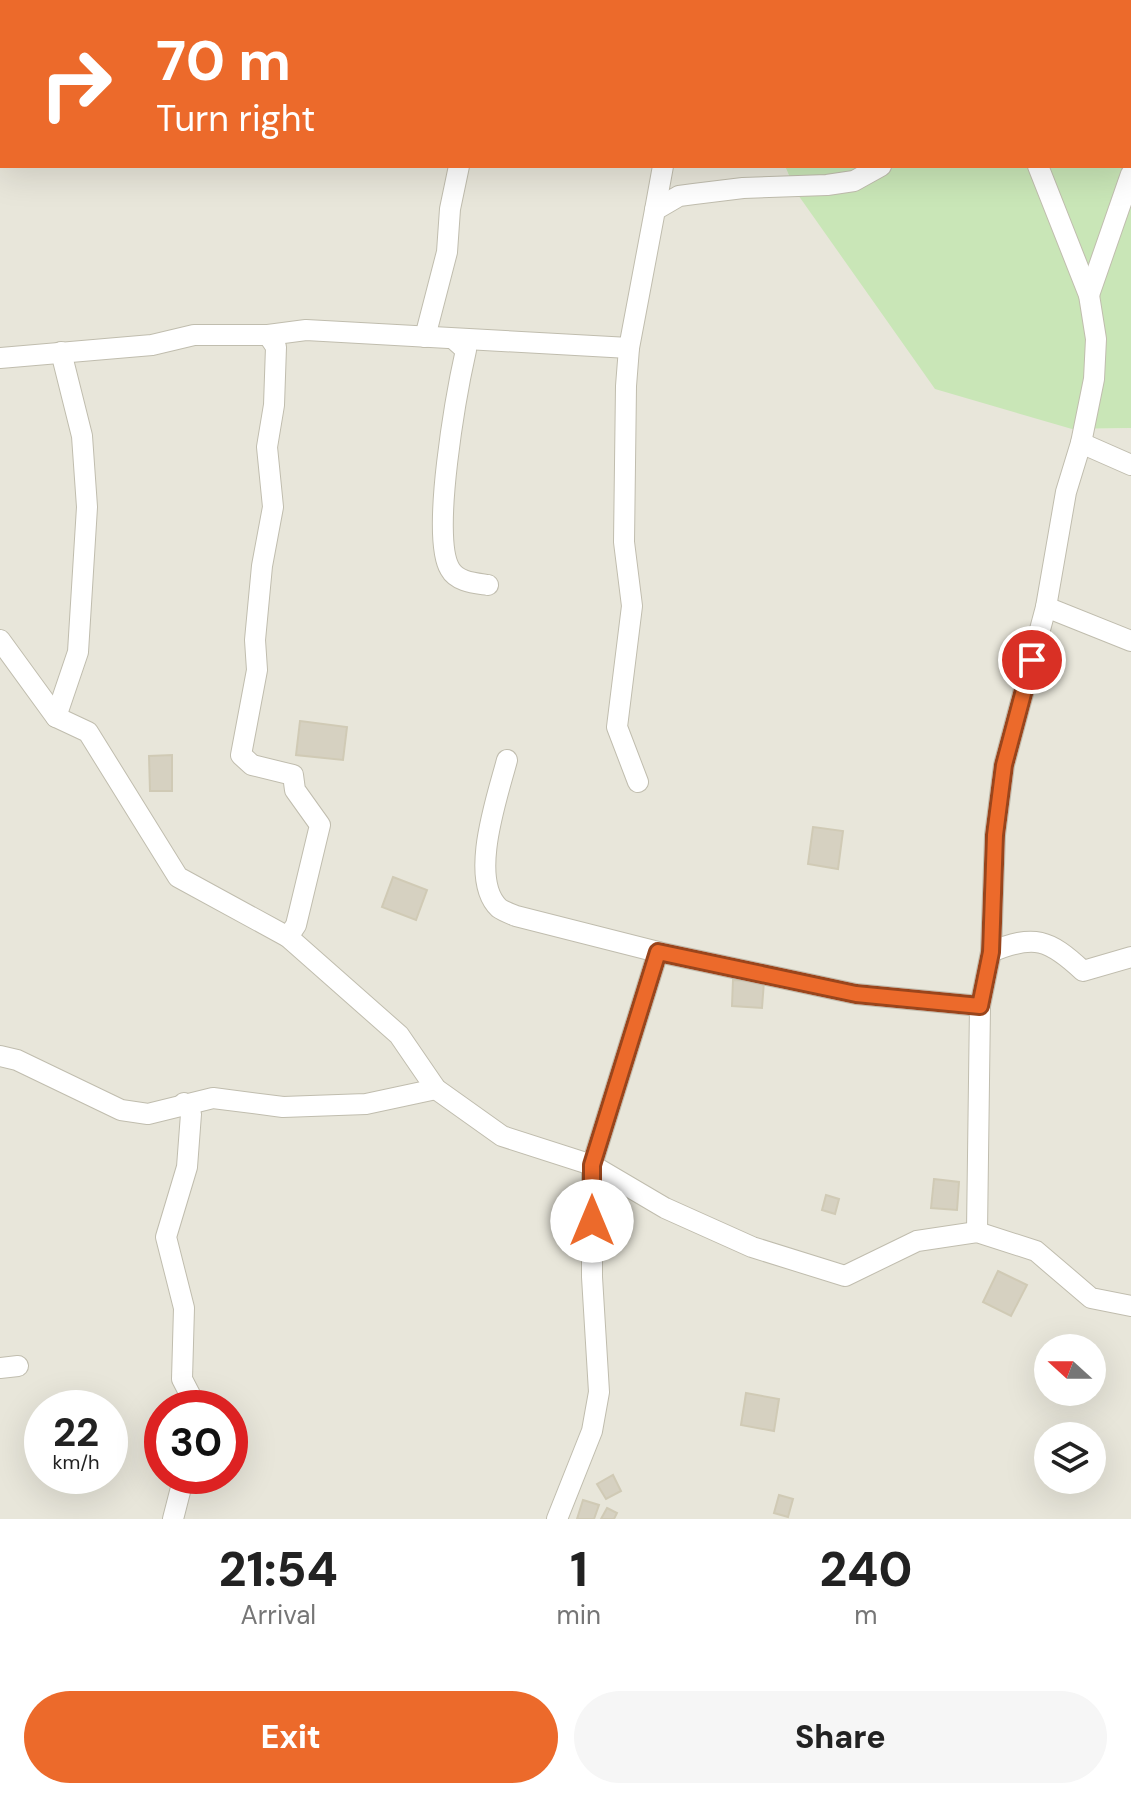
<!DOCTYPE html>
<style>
body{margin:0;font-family:"DM Sans",sans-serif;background:#f6f6f6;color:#222;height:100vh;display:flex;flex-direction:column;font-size:30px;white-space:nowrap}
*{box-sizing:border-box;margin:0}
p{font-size:26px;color:#767676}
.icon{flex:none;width:44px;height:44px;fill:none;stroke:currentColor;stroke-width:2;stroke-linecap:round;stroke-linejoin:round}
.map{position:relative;height:1519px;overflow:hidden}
.drawer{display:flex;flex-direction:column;background:#fff;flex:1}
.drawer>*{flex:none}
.banner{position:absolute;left:0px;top:0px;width:1132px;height:168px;box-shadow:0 8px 32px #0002;background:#ec6a2b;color:#fff;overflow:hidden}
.needle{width:52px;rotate:291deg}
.fabs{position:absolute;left:1034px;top:1334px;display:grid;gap:16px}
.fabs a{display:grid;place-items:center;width:72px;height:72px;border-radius:50%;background:#fff;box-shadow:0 8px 32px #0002;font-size:40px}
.speed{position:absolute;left:24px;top:1390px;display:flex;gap:16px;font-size:40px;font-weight:700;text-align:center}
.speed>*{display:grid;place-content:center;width:104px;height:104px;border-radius:50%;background:#fff;box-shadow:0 8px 32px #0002;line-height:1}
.speed small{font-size:20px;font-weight:400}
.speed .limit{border:12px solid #d22;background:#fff;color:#111}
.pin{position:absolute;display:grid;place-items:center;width:68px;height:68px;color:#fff;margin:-34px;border:4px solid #fff;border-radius:50%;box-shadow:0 2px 8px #0007}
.me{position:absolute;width:88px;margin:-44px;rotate:0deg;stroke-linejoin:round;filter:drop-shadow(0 0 6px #0008)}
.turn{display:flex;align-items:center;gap:28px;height:168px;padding:0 24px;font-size:36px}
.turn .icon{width:104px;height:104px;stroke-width:2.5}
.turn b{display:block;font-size:56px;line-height:68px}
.eta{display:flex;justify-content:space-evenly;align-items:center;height:136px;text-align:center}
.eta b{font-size:48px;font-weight:800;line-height:56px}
.button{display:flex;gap:16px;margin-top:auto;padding:16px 24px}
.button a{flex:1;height:92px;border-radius:48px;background:#ec6a2b;color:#fff;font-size:32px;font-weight:800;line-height:92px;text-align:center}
.button a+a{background:#f6f6f6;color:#222}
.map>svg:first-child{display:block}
.residential{fill:#e8e6da;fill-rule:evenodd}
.green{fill:#c9e6b7}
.building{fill:#d6d1c1;stroke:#d0cab5;stroke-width:2}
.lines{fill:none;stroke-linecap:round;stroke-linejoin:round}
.street-casing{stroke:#c0bdae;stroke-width:22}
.street{stroke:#fff;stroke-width:20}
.route-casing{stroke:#99451c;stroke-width:20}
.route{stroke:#ec6a2b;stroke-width:14}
</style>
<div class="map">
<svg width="1131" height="1519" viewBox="0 0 1131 1519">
<rect width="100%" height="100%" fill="#f5f3eb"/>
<path class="residential" d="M 0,0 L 849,0 L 2,2 L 2,166 L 785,166 L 796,192 L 1072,429 L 1131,428 L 1131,1519 L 0,1519 ZM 1048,1348 L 1092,1348 L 1092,1392 L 1048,1392 ZM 42,1408 L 110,1408 L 110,1476 L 42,1476 ZM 162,1408 L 230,1408 L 230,1476 L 162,1476 ZM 1048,1436 L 1092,1436 L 1092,1480 L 1048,1480 Z"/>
<path class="green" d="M 849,0 L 1131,0 L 1131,428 L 1072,429 L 935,389 L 796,192 L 785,166 L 1130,166 L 1130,2 Z"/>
<g class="building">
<path d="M 300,721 L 347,727 L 343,760 L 296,755 Z"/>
<path d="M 172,755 L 172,791 L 150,791 L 149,756 Z"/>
<path d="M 813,827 L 843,831 L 838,869 L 808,864 Z"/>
<path d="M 393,877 L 427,890 L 416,920 L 382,907 Z"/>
<path d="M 733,980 L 764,981 L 762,1008 L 732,1006 Z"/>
<path d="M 934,1179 L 959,1182 L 957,1210 L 931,1208 Z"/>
<path d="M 826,1195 L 839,1199 L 835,1214 L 822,1210 Z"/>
<path d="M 998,1271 L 1027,1285 L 1011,1316 L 983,1302 Z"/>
<path d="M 746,1393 L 779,1399 L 774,1431 L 741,1425 Z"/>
<path d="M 613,1475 L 621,1491 L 606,1499 L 597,1484 Z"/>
<path d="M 779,1495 L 793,1499 L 788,1517 L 774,1513 Z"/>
<path d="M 583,1500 L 599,1505 L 594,1519 L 577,1519 Z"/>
<path d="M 607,1508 L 617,1513 L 614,1519 L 601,1519 Z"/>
</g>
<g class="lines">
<defs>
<g id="street">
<path d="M 956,0 L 968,2"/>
<path d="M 1130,25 L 1131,25"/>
<path d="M 655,210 L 663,166"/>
<path d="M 1089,295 L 1131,174"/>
<path d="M 268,335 L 276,347 L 274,405 L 267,447 L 273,507 L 262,566 L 255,640 L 257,670 L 241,755 L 252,765 L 293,775 L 295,790 L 320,825 L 296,925 L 288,937"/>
<path d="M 425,337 L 447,252 L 450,209 L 459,166"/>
<path d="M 456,341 L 466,350 C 457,390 430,537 450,569 C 457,582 475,583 488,585"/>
<path d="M 0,358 L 152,345 L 194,335 L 268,335 L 306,330 L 629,348"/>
<path d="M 1081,443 L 1131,465"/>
<path d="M 1046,607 L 1131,641"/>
<path d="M 0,640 L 56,717 L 88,732 L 178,877 L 288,937 L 399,1035 L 436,1089 L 502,1136 L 592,1165 L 665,1208 L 752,1247 L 845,1276 L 917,1241 L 977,1232 L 1036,1251 L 1091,1298 L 1131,1306"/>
<path d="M 56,717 L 78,652 L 87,507 L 82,436 L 61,352"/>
<path d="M 507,760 C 498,795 468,879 499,908 C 503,911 511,914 516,916 L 658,952 L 856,994 L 980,1006"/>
<path d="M 638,782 L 617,727 L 632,606 L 624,542 L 626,386 L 629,348 L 655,210 L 679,196 L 694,194 L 743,188 L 827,185 L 854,181 L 881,166"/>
<path d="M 991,952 C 1034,934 1049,939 1083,971 L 1131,957"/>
<path d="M 0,1056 L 17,1060 L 121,1110 L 148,1114 L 213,1098 L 283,1107 L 366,1104 L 436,1089"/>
<path d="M 184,1103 L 191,1114 L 187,1167 L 166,1237 L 184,1308 L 182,1379 L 197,1408"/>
<path d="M 977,1232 L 980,1006 L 991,952 L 995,835 L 1004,765 L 1046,607 L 1066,492 L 1081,443 L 1094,379 L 1096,339 L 1089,295 L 1038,166"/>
<path d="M 0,1368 L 18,1366"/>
<path d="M 173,1519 L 184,1476"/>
<path d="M 557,1519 L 592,1431 L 599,1392 L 592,1277 L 592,1165 L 658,952"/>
</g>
</defs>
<use href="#street" class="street-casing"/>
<use href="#street" class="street"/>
</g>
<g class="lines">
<defs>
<path id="route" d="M 592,1221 L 592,1165 L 658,952 L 856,994 L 980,1006 L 991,952 L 995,835 L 1004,765 L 1032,660"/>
</defs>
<use href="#route" class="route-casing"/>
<use href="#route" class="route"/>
</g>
</svg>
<div class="fabs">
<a><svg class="needle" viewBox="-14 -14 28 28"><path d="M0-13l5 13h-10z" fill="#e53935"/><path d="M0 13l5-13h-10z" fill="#767676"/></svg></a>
<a><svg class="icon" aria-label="layers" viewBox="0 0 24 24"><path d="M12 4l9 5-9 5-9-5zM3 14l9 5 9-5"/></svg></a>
</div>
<div class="speed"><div>22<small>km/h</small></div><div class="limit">30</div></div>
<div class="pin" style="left:1032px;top:660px;background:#d93025"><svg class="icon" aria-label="arrive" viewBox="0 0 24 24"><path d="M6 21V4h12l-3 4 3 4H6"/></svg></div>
<svg class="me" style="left:592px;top:1221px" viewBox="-20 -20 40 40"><circle r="19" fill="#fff"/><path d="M0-13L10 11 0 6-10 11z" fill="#ec6a2b"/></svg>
<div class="banner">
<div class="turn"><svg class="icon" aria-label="right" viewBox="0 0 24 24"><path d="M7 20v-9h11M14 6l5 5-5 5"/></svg><div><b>70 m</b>Turn right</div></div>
</div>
</div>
<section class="drawer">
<div class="eta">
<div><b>21:54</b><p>Arrival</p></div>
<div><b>1</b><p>min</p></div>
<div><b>240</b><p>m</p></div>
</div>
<div class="button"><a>Exit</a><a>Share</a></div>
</section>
